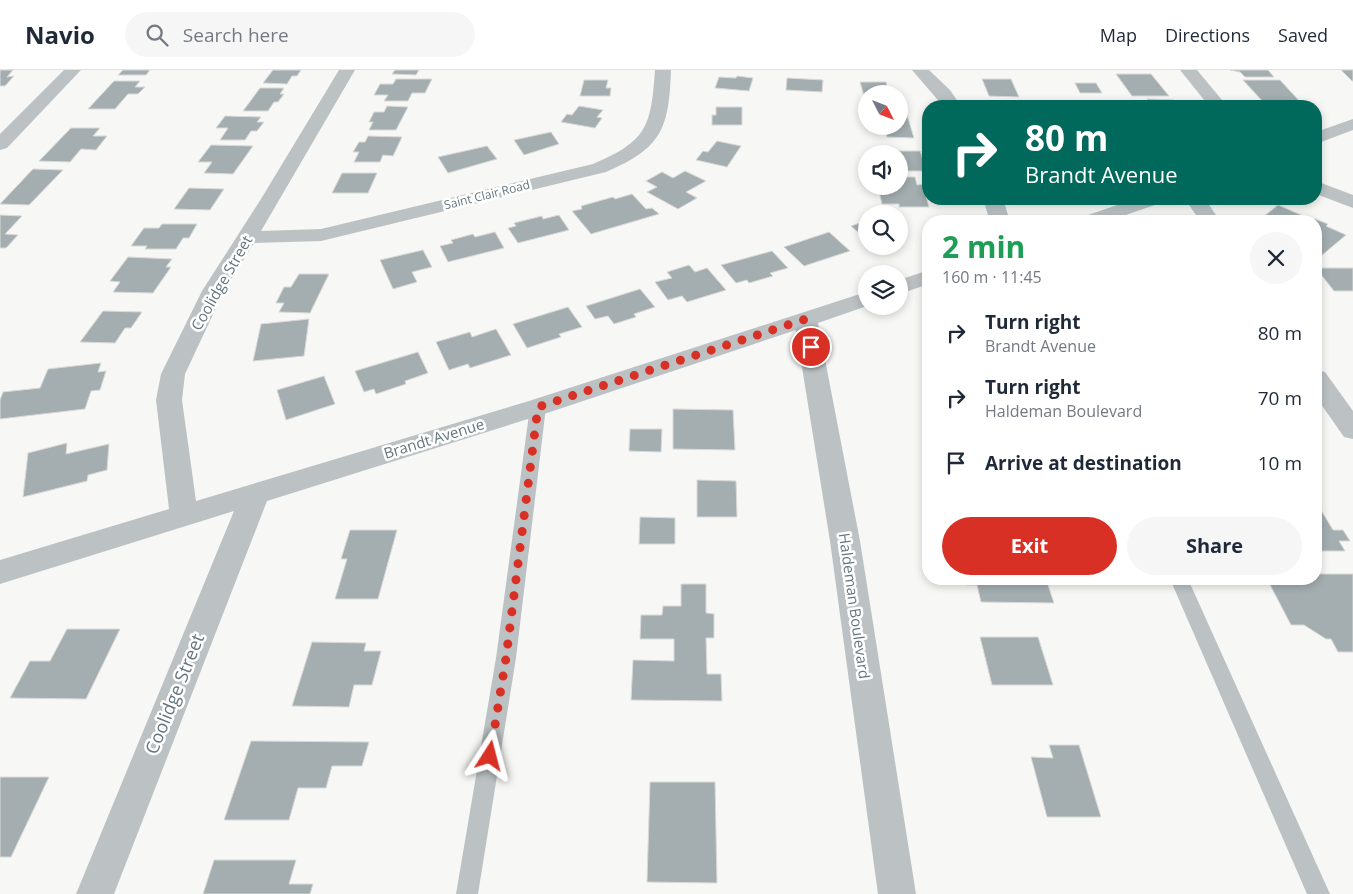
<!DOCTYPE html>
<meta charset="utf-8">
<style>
body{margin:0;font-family:"Open Sans",sans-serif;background:#f6f6f7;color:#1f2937;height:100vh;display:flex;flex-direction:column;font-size:19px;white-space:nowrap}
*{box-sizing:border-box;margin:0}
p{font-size:16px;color:#747a83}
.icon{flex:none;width:28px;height:28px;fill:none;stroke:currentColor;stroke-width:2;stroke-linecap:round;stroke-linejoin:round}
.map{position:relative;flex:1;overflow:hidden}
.drawer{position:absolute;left:922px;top:145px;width:400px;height:370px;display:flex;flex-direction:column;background:#fff;border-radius:20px;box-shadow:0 2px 8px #0003}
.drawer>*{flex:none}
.hud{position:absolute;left:922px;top:30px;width:400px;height:105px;border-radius:20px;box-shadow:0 2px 8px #0003;background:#00695c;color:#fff;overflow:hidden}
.needle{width:32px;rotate:132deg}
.controls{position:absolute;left:858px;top:15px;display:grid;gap:10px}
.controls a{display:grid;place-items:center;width:50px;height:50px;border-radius:50%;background:#fff;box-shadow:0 2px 8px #0003;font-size:25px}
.pin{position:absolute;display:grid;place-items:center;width:42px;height:42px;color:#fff;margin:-21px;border:2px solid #fff;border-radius:50%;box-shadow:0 1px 5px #0007}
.me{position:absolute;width:55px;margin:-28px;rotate:9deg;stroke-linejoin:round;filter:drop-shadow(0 0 4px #0008)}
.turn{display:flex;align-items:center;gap:18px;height:105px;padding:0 20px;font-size:22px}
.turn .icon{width:65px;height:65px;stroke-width:2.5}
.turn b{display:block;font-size:35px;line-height:42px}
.round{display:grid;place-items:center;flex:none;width:52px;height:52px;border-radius:26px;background:#f6f6f7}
.headline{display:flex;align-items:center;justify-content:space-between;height:85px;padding:0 20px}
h1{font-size:30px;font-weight:700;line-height:38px;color:#1e9e55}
.button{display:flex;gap:10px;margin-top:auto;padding:10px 20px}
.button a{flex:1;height:58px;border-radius:30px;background:#d93025;color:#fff;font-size:20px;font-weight:700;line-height:58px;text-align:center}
.button a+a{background:#f6f6f7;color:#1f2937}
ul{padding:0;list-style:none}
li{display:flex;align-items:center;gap:15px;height:65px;padding:0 20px}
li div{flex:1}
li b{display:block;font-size:19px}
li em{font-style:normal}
header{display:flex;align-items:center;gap:30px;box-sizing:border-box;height:70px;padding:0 25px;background:#fff;border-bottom:1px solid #e0e1e3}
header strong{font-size:24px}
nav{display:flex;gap:28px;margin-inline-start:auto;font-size:18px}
.search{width:350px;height:45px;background:#f6f6f7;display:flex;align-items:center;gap:12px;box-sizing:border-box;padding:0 18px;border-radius:28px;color:#747a83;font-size:19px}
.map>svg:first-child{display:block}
.building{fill:#a4aeb1;stroke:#d9d9d7}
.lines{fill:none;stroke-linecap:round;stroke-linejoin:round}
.service{fill:#bcc2c4;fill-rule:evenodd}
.minor{fill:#bcc2c4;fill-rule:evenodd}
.route{stroke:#d93025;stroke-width:9;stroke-dasharray:0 16.2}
.labels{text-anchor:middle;stroke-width:5;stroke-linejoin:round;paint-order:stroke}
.far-street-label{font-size:12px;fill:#65767d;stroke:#fff}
.street-label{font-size:15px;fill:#65767d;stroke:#fff}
.near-street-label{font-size:18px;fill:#65767d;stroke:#fff}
</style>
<header>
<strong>Navio</strong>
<div class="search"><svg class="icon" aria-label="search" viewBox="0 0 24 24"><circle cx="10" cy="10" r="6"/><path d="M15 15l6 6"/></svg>Search here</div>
<nav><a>Map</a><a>Directions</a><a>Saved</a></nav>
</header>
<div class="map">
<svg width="1353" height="824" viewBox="0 0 1353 824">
<rect width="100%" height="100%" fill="#f7f7f5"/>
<g class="building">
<path d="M 0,0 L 13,0 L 7,7 L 14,6 L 5,16 L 0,16 Z"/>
<path d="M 123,0 L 150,0 L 146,5 L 118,5 Z"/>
<path d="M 273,0 L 301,0 L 297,6 L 292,6 L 287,14 L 263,13 Z"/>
<path d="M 395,0 L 419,0 L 416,5 L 392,4 Z"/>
<path d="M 1230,0 L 1268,0 L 1274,7 L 1245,7 L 1240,2 Z"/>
<path d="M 1341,0 L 1353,0 L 1353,11 L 1352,11 Z"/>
<path d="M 1116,4 L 1151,4 L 1169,26 L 1132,26 Z"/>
<path d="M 737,6 L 753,8 L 749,21 L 715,18 L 719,7 L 736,8 Z"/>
<path d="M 787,8 L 823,10 L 822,22 L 786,20 Z"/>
<path d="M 396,9 L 432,9 L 425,23 L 412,23 L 408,31 L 384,31 L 388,25 L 374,25 L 380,14 L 393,14 Z"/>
<path d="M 982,9 L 1011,9 L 1019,27 L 989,26 Z"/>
<path d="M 584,10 L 608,10 L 606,18 L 611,18 L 610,26 L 580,26 Z"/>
<path d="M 1243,10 L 1280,10 L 1303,35 L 1265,34 Z"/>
<path d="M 114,11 L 140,11 L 135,17 L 145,17 L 138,24 L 128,24 L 115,39 L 88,39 Z"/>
<path d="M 860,12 L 886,12 L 888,20 L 893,20 L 894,24 L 866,24 L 865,29 Z"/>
<path d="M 1075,13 L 1096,13 L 1102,23 L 1080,23 Z"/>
<path d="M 260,18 L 284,18 L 280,24 L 284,24 L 278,32 L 274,32 L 268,41 L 243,41 Z"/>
<path d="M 1147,29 L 1174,30 L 1179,36 L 1151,36 Z"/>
<path d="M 387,36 L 408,37 L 396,60 L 369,60 L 373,52 L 369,52 L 374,42 L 384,42 Z"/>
<path d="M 579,36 L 603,40 L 597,47 L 602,48 L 595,58 L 561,52 L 567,44 L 572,45 Z"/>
<path d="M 716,37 L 742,37 L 742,55 L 712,55 L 712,45 L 716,45 Z"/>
<path d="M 899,45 L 907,45 L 914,68 L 887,67 L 884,56 L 899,56 Z"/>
<path d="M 225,46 L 261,47 L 257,52 L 264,52 L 257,61 L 251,61 L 245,70 L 220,70 L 228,58 L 216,58 Z"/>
<path d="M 71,58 L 100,58 L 93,66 L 107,66 L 96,80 L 81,79 L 70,92 L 39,91 Z"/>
<path d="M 551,62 L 559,74 L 524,85 L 514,70 Z"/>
<path d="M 368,66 L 402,67 L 393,86 L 383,85 L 380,92 L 354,92 L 359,82 L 353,82 L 359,72 L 365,72 Z"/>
<path d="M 717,71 L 741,76 L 727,97 L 696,90 L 703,81 L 708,82 Z"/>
<path d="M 211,75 L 253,76 L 233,104 L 204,103 L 212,92 L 198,92 Z"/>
<path d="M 487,76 L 497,89 L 448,103 L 438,87 Z"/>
<path d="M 887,81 L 920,81 L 927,101 L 899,101 L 899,84 L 888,84 Z"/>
<path d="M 33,99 L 63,100 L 29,135 L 0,134 Z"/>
<path d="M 685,101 L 706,111 L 686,122 L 697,128 L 678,139 L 647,122 L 657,117 L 646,111 L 662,102 L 673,108 Z"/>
<path d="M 342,103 L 377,103 L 368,123 L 332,123 Z"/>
<path d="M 899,107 L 915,107 L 917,115 L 927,114 L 929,126 L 926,126 L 929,137 L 899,137 L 899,134 L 882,134 L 879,121 L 889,120 L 887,116 L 899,116 Z"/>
<path d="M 189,118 L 224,119 L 210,140 L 174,139 Z"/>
<path d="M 632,124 L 646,139 L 652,138 L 659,144 L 591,164 L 572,141 L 582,139 L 581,136 L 613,127 L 615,129 Z"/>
<path d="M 1278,135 L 1313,150 L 1315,149 L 1328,154 L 1326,156 L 1346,165 L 1321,186 L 1316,184 L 1316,151 L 1273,151 L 1263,147 Z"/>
<path d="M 0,145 L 22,146 L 5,164 L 18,165 L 6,178 L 0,178 Z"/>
<path d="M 559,145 L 569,160 L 518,173 L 508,158 L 516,156 L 514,153 L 542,146 L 543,149 Z"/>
<path d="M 866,151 L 866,169 L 851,156 Z"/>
<path d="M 162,154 L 197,154 L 189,168 L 183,168 L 176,179 L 145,179 L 147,176 L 131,176 L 144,158 L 159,158 Z"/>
<path d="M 495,162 L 504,178 L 448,192 L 440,176 L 453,173 L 451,170 L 473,164 L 475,167 Z"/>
<path d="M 829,162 L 850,181 L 804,196 L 784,177 Z"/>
<path d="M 423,180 L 432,197 L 412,202 L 417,212 L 393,219 L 380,190 Z"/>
<path d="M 772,181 L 788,198 L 770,203 L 773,206 L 749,213 L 747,210 L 736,213 L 721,195 Z"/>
<path d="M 128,187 L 172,189 L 166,197 L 171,197 L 153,223 L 113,222 L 120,212 L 110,211 Z"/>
<path d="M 689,195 L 695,202 L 707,198 L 726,220 L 687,232 L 682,226 L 668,230 L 655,212 L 672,208 L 667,202 Z"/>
<path d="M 1316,198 L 1353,198 L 1353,221 L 1334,221 Z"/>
<path d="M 299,204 L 329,204 L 310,243 L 279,242 L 284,233 L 276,233 L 284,217 L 291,217 Z"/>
<path d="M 640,219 L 655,237 L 634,244 L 636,247 L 614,254 L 608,246 L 595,249 L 586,236 Z"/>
<path d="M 568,237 L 582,257 L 559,264 L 561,267 L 527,278 L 513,254 Z"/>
<path d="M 103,241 L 142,242 L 131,258 L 125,258 L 115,273 L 80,272 Z"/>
<path d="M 309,249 L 304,286 L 253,291 L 261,254 Z"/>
<path d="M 496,259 L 511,285 L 470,298 L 468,294 L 449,300 L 436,272 L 470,262 L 472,267 Z"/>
<path d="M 418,282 L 428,303 L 405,311 L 406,314 L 376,324 L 374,319 L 364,322 L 355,301 Z"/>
<path d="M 101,293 L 98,302 L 106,301 L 100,320 L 91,321 L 85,339 L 0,349 L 0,330 L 3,322 L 40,318 L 48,299 Z"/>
<path d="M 324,306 L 335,334 L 286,350 L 277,320 Z"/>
<path d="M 673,339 L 733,340 L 735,380 L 673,379 Z"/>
<path d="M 630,359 L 662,359 L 661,382 L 629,381 Z"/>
<path d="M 67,373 L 66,384 L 109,374 L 107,400 L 88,405 L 87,411 L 23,427 L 28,383 Z"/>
<path d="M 697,410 L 736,411 L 737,447 L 697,447 Z"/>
<path d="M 1316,435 L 1318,435 L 1333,460 L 1343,460 L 1350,471 L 1339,471 L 1345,481 L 1316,481 Z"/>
<path d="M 640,447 L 675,448 L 675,474 L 639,474 Z"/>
<path d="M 350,460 L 397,460 L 378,529 L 335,529 L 347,489 L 341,489 Z"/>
<path d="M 1316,504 L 1353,504 L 1353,582 L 1338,582 L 1331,569 L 1326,569 L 1304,555 L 1291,555 L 1267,509 L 1316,509 Z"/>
<path d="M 965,509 L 1046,509 L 1054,533 L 981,532 L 977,515 L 967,515 Z"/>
<path d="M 681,514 L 706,514 L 706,543 L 714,544 L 714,568 L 706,568 L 707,604 L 721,604 L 722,631 L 631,630 L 633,590 L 674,591 L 674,569 L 640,569 L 641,545 L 662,545 L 663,536 L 681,536 Z"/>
<path d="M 67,559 L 120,559 L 86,629 L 10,628 L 30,591 L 50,591 Z"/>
<path d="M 980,567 L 1038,567 L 1053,615 L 992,615 Z"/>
<path d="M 312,572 L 366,573 L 364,581 L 381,581 L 372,615 L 354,615 L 349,637 L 292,636 Z"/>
<path d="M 251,671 L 369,672 L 362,696 L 332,696 L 326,718 L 298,718 L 289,750 L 224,750 Z"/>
<path d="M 1049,675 L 1079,675 L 1101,747 L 1047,747 L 1031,687 L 1053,688 Z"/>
<path d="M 0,707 L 49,707 L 11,787 L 0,787 Z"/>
<path d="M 650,712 L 715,712 L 717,813 L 647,812 Z"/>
<path d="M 214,790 L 296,790 L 289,814 L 313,814 L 310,824 L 203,824 Z"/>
</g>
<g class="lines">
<g class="service">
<path d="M 538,332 L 543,333 L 546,337 L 516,588 L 478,824 L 456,824 L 496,588 L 530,337 L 533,333 Z"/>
<path d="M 1170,509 L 1188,509 L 1330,824 L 1307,824 Z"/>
</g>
<g class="minor">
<path d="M 64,0 L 81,0 L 7,78 L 0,80 L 0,64 Z"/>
<path d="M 339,0 L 355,0 L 261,161 L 321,159 L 593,94 C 647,71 651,57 655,0 L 671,0 C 669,59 662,78 606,102 L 321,171 L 254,173 L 224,221 L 185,304 L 182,330 L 196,431 L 529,331 L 866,222 L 867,236 L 818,253 L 860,471 L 916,824 L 878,824 L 830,471 L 796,260 L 547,343 L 267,431 L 114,824 L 76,824 L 234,441 L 0,514 L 0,490 L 169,439 L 156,330 L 161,304 L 202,221 L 261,129 Z"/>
<path d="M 912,0 L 929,0 L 950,20 L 961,36 L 943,36 Z"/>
<path d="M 1180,0 L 1197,0 L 1227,36 L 1209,36 Z"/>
<path d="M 1353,49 L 1353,60 L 1316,74 L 1316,62 Z"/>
<path d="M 1316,111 L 1353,125 L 1353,138 L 1316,124 Z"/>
<path d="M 983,129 L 1003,129 L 1010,151 L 990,151 Z"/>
<path d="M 1135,129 L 1164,129 L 1161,133 L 1108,151 L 1079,151 L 1082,147 Z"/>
<path d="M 1185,129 L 1205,129 L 1220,151 L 1200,151 Z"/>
<path d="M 929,200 L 929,214 L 899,224 L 899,210 Z"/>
<path d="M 1316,300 L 1325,302 L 1353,341 L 1353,369 L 1344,367 L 1316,327 Z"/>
</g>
</g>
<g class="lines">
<path class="route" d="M 490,686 L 506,588 L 538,337 L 806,249 L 811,277"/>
</g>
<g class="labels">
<g class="far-street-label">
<text transform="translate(487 125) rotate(-14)" y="4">Saint Clair Road</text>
</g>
<g class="street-label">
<text transform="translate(222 213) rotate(-60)" y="5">Coolidge Street</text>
<text transform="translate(434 369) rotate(-17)" y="5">Brandt Avenue</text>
<text transform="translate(854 536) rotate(82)" y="5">Haldeman Boulevard</text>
</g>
<g class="near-street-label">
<text transform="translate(175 624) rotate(-68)" y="6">Coolidge Street</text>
</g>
</g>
</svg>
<div class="controls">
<a><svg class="needle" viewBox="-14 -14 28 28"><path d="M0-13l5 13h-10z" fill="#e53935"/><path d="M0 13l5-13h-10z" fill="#747a83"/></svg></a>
<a><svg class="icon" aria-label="sound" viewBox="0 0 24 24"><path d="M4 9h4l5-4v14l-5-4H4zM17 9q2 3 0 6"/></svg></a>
<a><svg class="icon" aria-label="search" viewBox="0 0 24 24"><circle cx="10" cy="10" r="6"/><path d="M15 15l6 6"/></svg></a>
<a><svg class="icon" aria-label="layers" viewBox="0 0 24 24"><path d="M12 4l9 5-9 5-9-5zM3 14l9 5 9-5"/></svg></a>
</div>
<div class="pin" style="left:811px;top:277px;background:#d93025"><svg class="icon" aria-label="arrive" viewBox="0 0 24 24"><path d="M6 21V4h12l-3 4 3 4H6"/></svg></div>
<svg class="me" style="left:490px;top:686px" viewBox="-20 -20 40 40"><path d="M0-17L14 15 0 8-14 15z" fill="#d93025" stroke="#fff" stroke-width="4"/></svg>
<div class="hud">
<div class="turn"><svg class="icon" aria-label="right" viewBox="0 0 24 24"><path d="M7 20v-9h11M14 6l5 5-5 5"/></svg><div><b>80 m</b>Brandt Avenue</div></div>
</div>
<section class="drawer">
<div class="headline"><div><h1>2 min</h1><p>160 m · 11:45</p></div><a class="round"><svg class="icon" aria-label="close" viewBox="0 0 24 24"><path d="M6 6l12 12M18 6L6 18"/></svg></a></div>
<ul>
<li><svg class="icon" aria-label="right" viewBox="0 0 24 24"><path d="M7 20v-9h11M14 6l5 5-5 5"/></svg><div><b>Turn right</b><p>Brandt Avenue</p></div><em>80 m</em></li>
<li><svg class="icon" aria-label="right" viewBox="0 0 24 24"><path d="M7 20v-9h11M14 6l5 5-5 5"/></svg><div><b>Turn right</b><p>Haldeman Boulevard</p></div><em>70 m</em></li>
<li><svg class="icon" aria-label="arrive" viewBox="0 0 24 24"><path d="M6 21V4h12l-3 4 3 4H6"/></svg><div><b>Arrive at destination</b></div><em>10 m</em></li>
</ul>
<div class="button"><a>Exit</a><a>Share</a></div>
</section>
</div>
